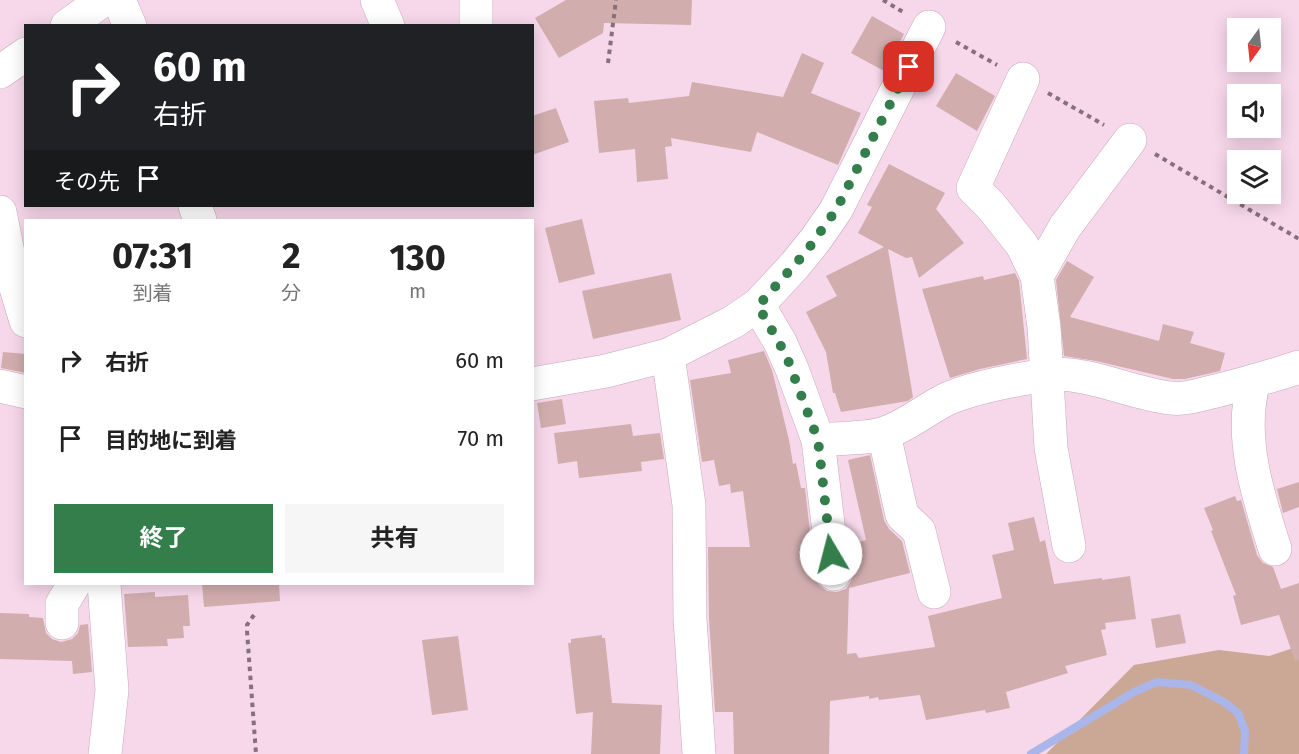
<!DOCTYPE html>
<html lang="ja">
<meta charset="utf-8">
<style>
body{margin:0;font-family:"Fira Sans","Noto Sans JP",sans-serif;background:#f6f6f6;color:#222;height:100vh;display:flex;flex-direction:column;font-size:22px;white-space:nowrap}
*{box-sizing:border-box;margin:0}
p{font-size:20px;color:#767676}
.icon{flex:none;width:33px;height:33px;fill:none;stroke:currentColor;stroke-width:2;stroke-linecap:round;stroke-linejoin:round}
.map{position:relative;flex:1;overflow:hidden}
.details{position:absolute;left:24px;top:219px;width:510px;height:366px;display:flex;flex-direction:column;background:#fff;border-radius:0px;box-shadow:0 3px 15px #0003}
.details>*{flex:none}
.guide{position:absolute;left:24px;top:24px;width:510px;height:183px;border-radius:0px;box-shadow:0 3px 15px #0003;background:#202124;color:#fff;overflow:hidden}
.needle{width:39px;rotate:195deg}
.fabs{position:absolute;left:1227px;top:18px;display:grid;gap:12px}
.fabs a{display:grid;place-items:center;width:54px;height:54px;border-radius:0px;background:#fff;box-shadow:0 3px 15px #0003;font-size:30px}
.pin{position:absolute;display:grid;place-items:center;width:51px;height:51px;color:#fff;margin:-26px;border-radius:12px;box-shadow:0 3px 9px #0006}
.me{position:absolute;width:66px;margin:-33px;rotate:352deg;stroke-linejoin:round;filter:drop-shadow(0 0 4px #0008)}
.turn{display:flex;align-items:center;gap:21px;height:126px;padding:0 30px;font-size:27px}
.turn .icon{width:78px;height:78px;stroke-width:2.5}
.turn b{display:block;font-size:42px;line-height:51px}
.then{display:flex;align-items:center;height:57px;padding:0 30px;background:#0003;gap:12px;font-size:22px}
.eta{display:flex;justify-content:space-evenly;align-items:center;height:102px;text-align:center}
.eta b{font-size:36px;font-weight:700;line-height:42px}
.action{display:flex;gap:12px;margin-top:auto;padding:12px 30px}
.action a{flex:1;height:69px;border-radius:0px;background:#347e4c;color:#fff;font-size:24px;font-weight:700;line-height:69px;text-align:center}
.action a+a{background:#f6f6f6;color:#222}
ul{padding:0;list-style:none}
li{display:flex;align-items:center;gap:18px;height:78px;padding:0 30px}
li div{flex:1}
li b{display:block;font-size:22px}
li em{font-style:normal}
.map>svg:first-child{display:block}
.green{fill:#caa895}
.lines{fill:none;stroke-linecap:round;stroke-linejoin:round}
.stream{stroke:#aab5ea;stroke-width:8}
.building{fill:#d1adae}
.minor-casing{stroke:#c5a8b9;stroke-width:34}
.path{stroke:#85707c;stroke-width:4;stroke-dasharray:4.5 4.5;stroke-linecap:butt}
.minor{stroke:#fff;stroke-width:33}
.route{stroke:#347e4c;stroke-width:10;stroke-dasharray:0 18}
</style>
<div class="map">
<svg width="1299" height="754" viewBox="0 0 1299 754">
<rect width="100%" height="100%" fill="#f7d8ea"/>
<path class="green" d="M 1299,646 L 1299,754 L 1046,754 L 1134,665 L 1219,650 L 1269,656 Z"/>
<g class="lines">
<path class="stream" d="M 1031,754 L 1134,692 L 1157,682 L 1191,685 L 1224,702 L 1238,713 L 1245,731 L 1244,754"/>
</g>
<g class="building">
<path d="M 566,0 L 692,0 L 691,25 L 604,23 L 603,33 L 559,58 L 535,18 Z"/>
<path d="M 872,16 L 904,34 L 884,71 L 851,53 Z"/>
<path d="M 802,53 L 824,63 L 811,93 L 861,113 L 838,165 L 757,132 L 751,152 L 671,138 L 672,146 L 665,147 L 668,179 L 637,182 L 635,149 L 599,153 L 594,101 L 628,98 L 629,103 L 689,96 L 692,82 L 783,97 Z"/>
<path d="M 956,73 L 995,96 L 977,131 L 936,106 Z"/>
<path d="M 556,108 L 569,142 L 532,155 L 532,116 Z"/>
<path d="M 889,164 L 945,193 L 936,209 L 964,243 L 919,278 L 912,257 L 906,258 L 888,249 L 913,397 L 908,401 L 841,412 L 835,393 L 833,393 L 826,352 L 806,312 L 837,296 L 826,276 L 884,247 L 858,233 L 872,207 L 867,205 Z"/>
<path d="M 582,219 L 595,274 L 559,283 L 545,228 Z"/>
<path d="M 1067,261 L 1094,277 L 1070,317 L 1159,341 L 1163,324 L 1194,332 L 1190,343 L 1225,353 L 1220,371 L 1185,379 L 1173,379 L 1096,361 L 1064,356 L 1056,280 Z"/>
<path d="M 671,273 L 681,320 L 593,339 L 582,291 Z"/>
<path d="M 1015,273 L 1019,281 L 1027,359 L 980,369 L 950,378 L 922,289 L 983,276 L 984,280 Z"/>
<path d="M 764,351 L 772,370 L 789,440 L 793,464 L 796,463 L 801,488 L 805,488 L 815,576 L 819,585 L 827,591 L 837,592 L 846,589 L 851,581 L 853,572 L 849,545 L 866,540 L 848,460 L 870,455 L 884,520 L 889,529 L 902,541 L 910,573 L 849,588 L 847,654 L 856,653 L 859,658 L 935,647 L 928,616 L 1002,598 L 992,555 L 1014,550 L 1008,523 L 1034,517 L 1040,542 L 1045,540 L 1054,584 L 1102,578 L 1102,580 L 1130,576 L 1136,619 L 1105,623 L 1106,629 L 1101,630 L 1107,655 L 1065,666 L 1068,673 L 1006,692 L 1010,708 L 986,713 L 985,710 L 926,720 L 920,695 L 879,700 L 878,697 L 869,699 L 869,696 L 830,701 L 829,754 L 734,754 L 733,712 L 715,712 L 709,618 L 708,547 L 750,547 L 743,491 L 731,493 L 730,484 L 719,486 L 714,460 L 702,462 L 690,380 L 731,373 L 728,360 Z"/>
<path d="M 3,352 L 26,354 L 26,373 L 1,368 Z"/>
<path d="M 562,399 L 566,424 L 541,428 L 537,403 Z"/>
<path d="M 631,424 L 633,436 L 660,433 L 664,459 L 641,462 L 642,471 L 579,478 L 577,461 L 558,464 L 554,433 Z"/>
<path d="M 1299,482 L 1299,507 L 1283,513 L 1277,489 Z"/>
<path d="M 1235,496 L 1237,501 L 1241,500 L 1257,555 L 1263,563 L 1273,567 L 1281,589 L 1299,583 L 1299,660 L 1295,661 L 1279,615 L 1241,625 L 1233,596 L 1236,595 L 1211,531 L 1213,530 L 1204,508 Z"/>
<path d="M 202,584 L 279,584 L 280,601 L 204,607 Z"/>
<path d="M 155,592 L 155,597 L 188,595 L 190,626 L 183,626 L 184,638 L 167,639 L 168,646 L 128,647 L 124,594 Z"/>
<path d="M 0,613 L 29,614 L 29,617 L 43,618 L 46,633 L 52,639 L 61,642 L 72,639 L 78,633 L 80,625 L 88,624 L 92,672 L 73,674 L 72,661 L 0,659 Z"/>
<path d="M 1180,614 L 1186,643 L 1156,648 L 1151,619 Z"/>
<path d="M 602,635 L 602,638 L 605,638 L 612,703 L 662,705 L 660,754 L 591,754 L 593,712 L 576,714 L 568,643 L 571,643 L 571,639 Z"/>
<path d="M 458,636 L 468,710 L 432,715 L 422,640 Z"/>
</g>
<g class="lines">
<defs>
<g id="minor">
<path d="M 119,0 L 130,26"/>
<path d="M 377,0 L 388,26"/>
<path d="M 476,0 L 476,26"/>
<path d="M 67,26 L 103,0"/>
<path d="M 0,72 L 26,54"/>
<path d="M 1023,79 L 973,188 L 991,206 L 1022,245 L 1037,276"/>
<path d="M 195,206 L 200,220"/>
<path d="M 0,212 L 13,278 L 26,321"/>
<path d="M 758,305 L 780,342 L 792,369 L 818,440 C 836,438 869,439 885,433 C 909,425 927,408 949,398 C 979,386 1015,380 1046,375 C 1086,370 1132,394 1171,398 C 1186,400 1201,394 1216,391 C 1244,384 1272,376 1299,367"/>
<path d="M 668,355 L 689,505 L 690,619 L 699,754"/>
<path d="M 1254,381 C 1238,436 1258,496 1275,549"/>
<path d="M 532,384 L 606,371 L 668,355 L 733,322 L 758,305 L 795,265 L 816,239 L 836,210 L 929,27"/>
<path d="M 0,386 L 26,392"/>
<path d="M 884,434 L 902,515 L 919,531 L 934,592"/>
<path d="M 818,440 L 834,574"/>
<path d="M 1069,546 L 1051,448 L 1044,327 L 1037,276 L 1065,227 L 1130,140"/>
<path d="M 104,584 L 112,690 L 105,754"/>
<path d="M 62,623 L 62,604 L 74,584"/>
</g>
</defs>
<use href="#minor" class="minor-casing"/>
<g class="path">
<path d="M 883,0 L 903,12"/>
<path d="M 956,42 L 997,65"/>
<path d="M 608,63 L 616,0"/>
<path d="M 1048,93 L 1104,125"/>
<path d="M 1155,154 L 1299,239"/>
<path d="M 254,615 L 247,625 L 247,631 L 256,754"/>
</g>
<use href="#minor" class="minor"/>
</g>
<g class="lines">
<path class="route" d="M 831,554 L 818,440 L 786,355 L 758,306 L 806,252 L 836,210 L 909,67"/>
</g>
</svg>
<div class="fabs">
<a><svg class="needle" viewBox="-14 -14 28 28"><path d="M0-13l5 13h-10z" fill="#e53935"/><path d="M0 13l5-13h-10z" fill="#767676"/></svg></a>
<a><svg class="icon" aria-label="sound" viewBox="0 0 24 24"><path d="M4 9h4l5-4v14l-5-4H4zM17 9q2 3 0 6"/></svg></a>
<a><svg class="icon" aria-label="layers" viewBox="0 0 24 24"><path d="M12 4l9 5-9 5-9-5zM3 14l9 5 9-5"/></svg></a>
</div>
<div class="pin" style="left:909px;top:67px;background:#d93025"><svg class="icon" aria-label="arrive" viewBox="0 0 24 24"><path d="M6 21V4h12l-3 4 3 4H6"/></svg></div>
<svg class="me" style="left:831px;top:554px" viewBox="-20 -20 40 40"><circle r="19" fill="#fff"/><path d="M0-13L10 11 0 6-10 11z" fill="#347e4c"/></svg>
<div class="guide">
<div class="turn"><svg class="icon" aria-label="right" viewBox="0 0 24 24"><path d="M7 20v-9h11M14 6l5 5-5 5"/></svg><div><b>60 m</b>右折</div></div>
<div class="then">その先<svg class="icon" aria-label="arrive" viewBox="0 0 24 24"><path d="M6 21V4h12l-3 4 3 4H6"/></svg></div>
</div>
<section class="details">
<div class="eta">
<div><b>07:31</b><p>到着</p></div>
<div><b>2</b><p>分</p></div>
<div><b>130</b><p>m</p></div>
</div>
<ul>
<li><svg class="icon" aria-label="right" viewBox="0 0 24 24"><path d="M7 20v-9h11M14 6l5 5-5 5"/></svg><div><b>右折</b></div><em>60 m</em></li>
<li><svg class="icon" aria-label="arrive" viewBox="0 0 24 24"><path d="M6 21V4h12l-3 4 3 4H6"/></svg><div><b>目的地に到着</b></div><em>70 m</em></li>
</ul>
<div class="action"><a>終了</a><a>共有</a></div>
</section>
</div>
